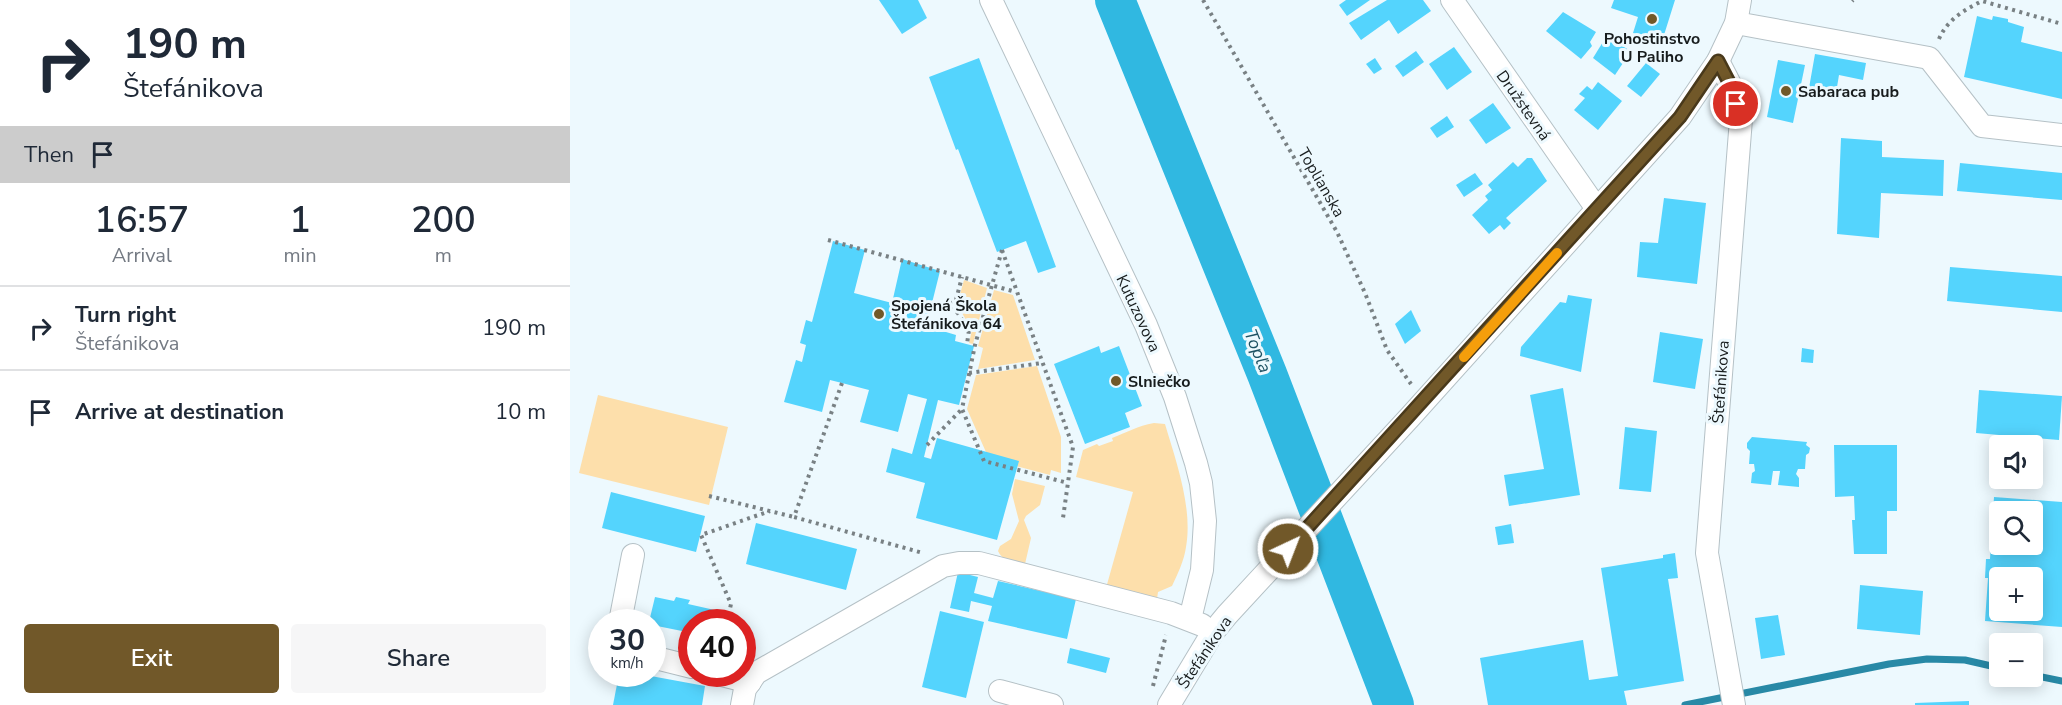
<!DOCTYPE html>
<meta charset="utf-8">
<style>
body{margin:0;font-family:"Nunito Sans",sans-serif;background:#f6f6f7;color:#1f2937;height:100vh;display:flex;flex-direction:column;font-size:22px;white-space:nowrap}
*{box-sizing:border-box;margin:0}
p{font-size:20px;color:#747a83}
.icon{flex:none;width:33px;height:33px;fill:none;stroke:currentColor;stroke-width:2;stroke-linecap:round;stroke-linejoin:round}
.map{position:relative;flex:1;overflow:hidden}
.sheet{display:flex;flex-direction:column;background:#fff;width:570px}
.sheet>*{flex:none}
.guide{background:#fff;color:#1f2937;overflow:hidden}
.controls{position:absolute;left:1419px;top:435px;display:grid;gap:12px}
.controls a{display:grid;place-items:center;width:54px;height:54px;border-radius:6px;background:#fff;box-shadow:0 3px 15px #0003;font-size:30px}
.speed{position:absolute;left:18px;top:609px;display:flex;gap:12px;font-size:30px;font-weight:700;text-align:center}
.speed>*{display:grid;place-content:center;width:78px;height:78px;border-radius:50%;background:#fff;box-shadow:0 3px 15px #0003;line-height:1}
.speed small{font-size:15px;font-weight:400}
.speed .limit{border:9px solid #d22;background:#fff;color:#111}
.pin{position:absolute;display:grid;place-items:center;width:51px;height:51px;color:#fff;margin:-26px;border:3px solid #fff;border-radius:50%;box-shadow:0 2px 6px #0007}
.me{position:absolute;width:66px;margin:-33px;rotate:43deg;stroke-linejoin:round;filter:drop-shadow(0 0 4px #0008)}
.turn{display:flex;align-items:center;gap:21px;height:126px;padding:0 24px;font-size:27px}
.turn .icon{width:78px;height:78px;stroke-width:2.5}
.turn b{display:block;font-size:42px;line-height:51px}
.then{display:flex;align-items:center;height:57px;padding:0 24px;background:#0003;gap:12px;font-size:22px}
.eta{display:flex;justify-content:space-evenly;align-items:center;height:102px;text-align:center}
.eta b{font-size:36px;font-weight:600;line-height:42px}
.button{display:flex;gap:12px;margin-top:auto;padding:12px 24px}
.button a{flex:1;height:69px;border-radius:6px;background:#715829;color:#fff;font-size:24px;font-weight:600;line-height:69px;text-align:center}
.button a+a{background:#f6f6f7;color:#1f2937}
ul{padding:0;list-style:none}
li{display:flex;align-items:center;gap:18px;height:84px;padding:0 24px;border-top:2px solid #e0e1e3}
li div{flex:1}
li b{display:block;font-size:22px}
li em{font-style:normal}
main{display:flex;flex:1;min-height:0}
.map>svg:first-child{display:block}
.green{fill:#fddfab}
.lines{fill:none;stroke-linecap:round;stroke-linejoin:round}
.stream{stroke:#2889a6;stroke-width:7}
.river{stroke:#30b8e1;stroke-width:40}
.building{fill:#54d4fd;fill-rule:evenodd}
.minor-casing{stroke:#b5c1c6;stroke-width:24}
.path{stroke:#798184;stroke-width:4;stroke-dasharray:3 4.5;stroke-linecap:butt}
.minor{stroke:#fff;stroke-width:22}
.route-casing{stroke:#49391b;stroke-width:15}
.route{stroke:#715829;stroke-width:10}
.slow{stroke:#f59e0b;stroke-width:10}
.poi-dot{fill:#715829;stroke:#edf9fe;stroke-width:2}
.labels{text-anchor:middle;stroke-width:6;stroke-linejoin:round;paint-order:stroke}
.poi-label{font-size:16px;font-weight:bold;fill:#171c1d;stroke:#edf9fe;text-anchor:start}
.street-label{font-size:16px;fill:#171c1d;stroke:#edf9fe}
.water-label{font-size:18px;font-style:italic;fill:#1d5263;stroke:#edf9fe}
</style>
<main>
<section class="sheet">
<div class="guide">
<div class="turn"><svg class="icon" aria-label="right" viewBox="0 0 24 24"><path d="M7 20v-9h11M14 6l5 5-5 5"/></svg><div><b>190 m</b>Štefánikova</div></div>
<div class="then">Then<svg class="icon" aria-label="arrive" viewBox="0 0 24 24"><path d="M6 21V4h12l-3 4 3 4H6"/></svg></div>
</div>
<div class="eta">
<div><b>16:57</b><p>Arrival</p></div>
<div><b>1</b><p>min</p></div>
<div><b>200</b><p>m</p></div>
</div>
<ul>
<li><svg class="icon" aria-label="right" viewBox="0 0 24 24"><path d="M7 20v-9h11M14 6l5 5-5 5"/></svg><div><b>Turn right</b><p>Štefánikova</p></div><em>190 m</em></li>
<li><svg class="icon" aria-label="arrive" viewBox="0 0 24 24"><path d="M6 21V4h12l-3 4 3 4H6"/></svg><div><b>Arrive at destination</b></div><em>10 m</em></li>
</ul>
<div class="button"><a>Exit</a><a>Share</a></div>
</section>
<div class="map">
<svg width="1492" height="705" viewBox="0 0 1492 705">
<rect width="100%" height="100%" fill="#edf9fe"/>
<g class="green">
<path d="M 394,280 L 417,288 L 403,344 L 399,343 L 402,330 L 392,313 L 395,304 L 389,298 Z"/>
<path d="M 424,290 L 443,295 L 465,360 L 408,369 L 413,348 L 408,346 Z"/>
<path d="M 467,366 L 491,437 L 491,473 L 481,470 L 480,475 L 419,459 L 397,409 L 406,375 Z"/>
<path d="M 28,395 L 158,427 L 139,505 L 9,473 Z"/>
<path d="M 584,423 L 595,424 C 606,461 623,508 616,547 C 614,561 608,573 602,586 L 588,592 L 587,599 L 536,588 L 563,492 L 506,477 L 513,450 L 527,444 L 529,446 L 543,441 L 542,438 C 558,432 567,426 584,423 Z"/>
<path d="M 445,479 L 475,486 L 470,505 L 456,516 L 454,520 L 461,538 L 455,564 C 444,562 433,562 428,551 L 430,546 L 441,539 L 449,521 L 442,494 Z"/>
</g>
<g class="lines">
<g class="stream">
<path d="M 1462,675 L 1492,681"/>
<path d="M 1115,705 L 1319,664 L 1357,659 L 1395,660 L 1430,668"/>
</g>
<path class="river" d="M 545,0 L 697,374 L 824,705"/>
</g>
<g class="building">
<path d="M 309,0 L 348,0 L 357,18 L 332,34 Z"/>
<path d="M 776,0 L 800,0 L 777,16 L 769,5 Z"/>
<path d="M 817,0 L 853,0 L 861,11 L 828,34 L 819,20 L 791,40 L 779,23 Z"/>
<path d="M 1044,0 L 1105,0 L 1094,35 L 1087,32 L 1084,40 L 1063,33 L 1068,17 L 1041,8 Z"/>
<path d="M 993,12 L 1026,32 L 1020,42 L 1022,46 L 1011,59 L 976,31 Z"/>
<path d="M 1407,16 L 1422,20 L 1423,16 L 1438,19 L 1438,22 L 1454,27 L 1451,42 L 1492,52 L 1492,99 L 1394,77 Z"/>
<path d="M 1036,37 L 1061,51 L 1045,75 L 1023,58 Z"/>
<path d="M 884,47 L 902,72 L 877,90 L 859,64 Z"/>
<path d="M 846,51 L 854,62 L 833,77 L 825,66 Z"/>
<path d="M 1245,54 L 1296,63 L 1293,80 L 1269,75 L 1266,93 L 1239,88 Z"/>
<path d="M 409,58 L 486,267 L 468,273 L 456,241 L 427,252 L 388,149 L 386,150 L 359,77 Z"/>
<path d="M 805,58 L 812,69 L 804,74 L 796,64 Z"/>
<path d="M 1208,60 L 1235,65 L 1223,123 L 1197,117 Z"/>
<path d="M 1076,63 L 1090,74 L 1071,97 L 1057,86 Z"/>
<path d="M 1028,82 L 1052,101 L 1028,130 L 1004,110 L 1015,98 L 1009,94 L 1017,86 L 1022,90 Z"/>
<path d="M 923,103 L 941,128 L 916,144 L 899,120 Z"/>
<path d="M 877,116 L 884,127 L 867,138 L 860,128 Z"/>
<path d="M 1271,138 L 1312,141 L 1312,157 L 1374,160 L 1373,196 L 1311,193 L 1309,238 L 1267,234 Z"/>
<path d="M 957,158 L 962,158 L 977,181 L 936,218 L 941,223 L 934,230 L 930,225 L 919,234 L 902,215 L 918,200 L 915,196 L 922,190 L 918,185 L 943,162 L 948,167 Z"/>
<path d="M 1390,163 L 1492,173 L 1492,200 L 1387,191 Z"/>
<path d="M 905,173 L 913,184 L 894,197 L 886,185 Z"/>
<path d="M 1094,198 L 1136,203 L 1127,284 L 1067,277 L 1070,242 L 1088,243 Z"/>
<path d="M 263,241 L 295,250 L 284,293 L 322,303 L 332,259 L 370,271 L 357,323 L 377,328 L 376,332 L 386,335 L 385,341 L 404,346 L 389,405 L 368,400 L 354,457 L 361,459 L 367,438 L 449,461 L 427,540 L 346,518 L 355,483 L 316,472 L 322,448 L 342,454 L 357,399 L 338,394 L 328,432 L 290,422 L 299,390 L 272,383 L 260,380 L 252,412 L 214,402 L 226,360 L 232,362 L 236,345 L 230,343 L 236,320 L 242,322 Z"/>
<path d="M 1380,267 L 1492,276 L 1492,312 L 1377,301 Z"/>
<path d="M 998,295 L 1022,299 L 1011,372 L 950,356 L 951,347 L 990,302 L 996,303 Z"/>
<path d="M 841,310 L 851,331 L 835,344 L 825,324 Z"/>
<path d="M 1090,332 L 1133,339 L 1125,389 L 1083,382 Z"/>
<path d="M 529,346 L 531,353 L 549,346 L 572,406 L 555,413 L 560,427 L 515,444 L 484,364 Z"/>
<path d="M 1232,348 L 1244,350 L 1243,363 L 1231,362 Z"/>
<path d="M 993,388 L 1010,495 L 939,506 L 934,475 L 974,469 L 960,395 Z"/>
<path d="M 1409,390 L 1492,396 L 1489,440 L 1406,433 Z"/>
<path d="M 1055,427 L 1087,431 L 1081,492 L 1049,489 Z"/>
<path d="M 1182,437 L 1237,442 L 1236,445 L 1240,448 L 1239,453 L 1236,455 L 1235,469 L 1228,469 L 1226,474 L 1229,478 L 1229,487 L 1208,485 L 1210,471 L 1203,471 L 1201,485 L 1181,483 L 1182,473 L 1185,471 L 1184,464 L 1179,464 L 1180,451 L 1177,448 L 1177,443 Z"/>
<path d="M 1264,445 L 1327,445 L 1327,511 L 1317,511 L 1317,554 L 1284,554 L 1282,520 L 1285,520 L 1284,496 L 1265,497 Z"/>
<path d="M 41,492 L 135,516 L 126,552 L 32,528 Z"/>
<path d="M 1424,497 L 1492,502 L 1492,627 L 1415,621 L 1418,578 L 1415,578 L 1416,559 L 1420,559 ZM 1430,512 L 1462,512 L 1462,544 L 1430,544 ZM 1430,578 L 1462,578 L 1462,610 L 1430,610 Z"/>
<path d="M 186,523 L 287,549 L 276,590 L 176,564 Z"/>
<path d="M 941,524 L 944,543 L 928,545 L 925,527 Z"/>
<path d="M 1105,553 L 1108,578 L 1098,579 L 1114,681 L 1054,691 L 1057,705 L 918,705 L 910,658 L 1013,640 L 1019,680 L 1048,676 L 1031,568 L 1093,558 L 1093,555 Z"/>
<path d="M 388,572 L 408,577 L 404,593 L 423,598 L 428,581 L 506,599 L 497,639 L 418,621 L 422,606 L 401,601 L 399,612 L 380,608 Z"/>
<path d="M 1290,585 L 1353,591 L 1350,635 L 1287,629 Z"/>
<path d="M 85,597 L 104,601 L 106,597 L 120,600 L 118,604 L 158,613 L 156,622 L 122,622 L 122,633 L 82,625 L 82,622 L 79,622 Z"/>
<path d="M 370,611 L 414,622 L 396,698 L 352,687 Z"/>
<path d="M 1208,615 L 1215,655 L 1191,659 L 1185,618 Z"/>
<path d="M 500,648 L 540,658 L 536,673 L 497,663 Z"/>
<path d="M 49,674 L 70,674 L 135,686 L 132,705 L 43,705 Z"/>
<path d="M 1399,701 L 1399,705 L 1345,705 L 1345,703 Z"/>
</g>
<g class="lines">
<defs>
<g id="minor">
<path d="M 421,0 L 576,325 L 605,397 L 626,463 L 631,483 L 635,521 L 632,570 L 620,619"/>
<path d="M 882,0 L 1027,209"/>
<path d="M 1166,23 L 1359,58 L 1412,126 L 1492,135"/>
<path d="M 1148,61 L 1162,88 L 1171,119 L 1137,553 L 1164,705"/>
<path d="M 50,622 L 63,555"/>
<path d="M 82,657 L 122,667"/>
<path d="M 148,674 L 180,682"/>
<path d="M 430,691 L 482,705"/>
<path d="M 172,705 L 175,689 L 186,673 L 373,566 L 389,563 L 409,563 L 601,613 L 632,625"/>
<path d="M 599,705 L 643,632 L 657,615 L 840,417 L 1110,117 L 1148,61 L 1166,23 L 1170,0"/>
</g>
</defs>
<use href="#minor" class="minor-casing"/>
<g class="path">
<path d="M 633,0 L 767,232 L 795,293 L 817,350 L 841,384"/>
<path d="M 1282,1 L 1283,0"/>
<path d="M 1369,39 C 1377,20 1394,10 1412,1 L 1492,24"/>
<path d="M 258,240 L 446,292"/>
<path d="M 432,250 L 405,345 L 392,409 L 414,461 L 498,483"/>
<path d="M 432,250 L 503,447 L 493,518"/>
<path d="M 386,300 L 391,304 L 391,309 L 384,312 L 379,307 L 380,302 L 386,300 L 392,277"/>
<path d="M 387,312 L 399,330 L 397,344"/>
<path d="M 399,373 L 472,363"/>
<path d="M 272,383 L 224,517 L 353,553"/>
<path d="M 357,445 L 392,409"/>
<path d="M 139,496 L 224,517"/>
<path d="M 157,622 L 161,604 L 131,535 L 200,511"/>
<path d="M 583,686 L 596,635"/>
</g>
<use href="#minor" class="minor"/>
</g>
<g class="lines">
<defs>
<path id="route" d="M 718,549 L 1110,117 L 1148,61 L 1162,88 L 1166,104"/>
</defs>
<use href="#route" class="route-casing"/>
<use href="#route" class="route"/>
<path class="slow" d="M 894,357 L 987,253"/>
</g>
<g class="poi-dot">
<circle cx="1082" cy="19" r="6"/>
<circle cx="1216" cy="91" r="6"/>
<circle cx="309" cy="314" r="6"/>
<circle cx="546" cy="381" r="6"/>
</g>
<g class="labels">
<g class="poi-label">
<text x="1082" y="44" text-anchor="middle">Pohostinstvo<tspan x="1082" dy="18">U Paliho</tspan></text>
<text x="1228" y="97">Sabaraca pub</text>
<text x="321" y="311">Spojená Škola<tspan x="321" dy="18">Štefánikova 64</tspan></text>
<text x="558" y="387">Slniečko</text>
</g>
<g class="street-label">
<text transform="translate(954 105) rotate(55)" y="6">Družstevná</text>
<text transform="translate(752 182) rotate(60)" y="6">Toplianska</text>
<text transform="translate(569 313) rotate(65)" y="6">Kutuzovova</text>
<text transform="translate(1150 382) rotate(-86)" y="6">Štefánikova</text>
<text transform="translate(634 652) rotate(-56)" y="6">Štefánikova</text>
</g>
<g class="water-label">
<text transform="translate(688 351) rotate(68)" y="6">Topľa</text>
</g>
</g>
</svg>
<div class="controls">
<a><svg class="icon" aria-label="sound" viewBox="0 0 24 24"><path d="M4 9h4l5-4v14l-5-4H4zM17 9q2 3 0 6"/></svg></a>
<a><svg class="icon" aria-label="search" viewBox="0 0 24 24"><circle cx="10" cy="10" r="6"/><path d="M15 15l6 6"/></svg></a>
<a>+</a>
<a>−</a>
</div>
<div class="speed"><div>30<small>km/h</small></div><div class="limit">40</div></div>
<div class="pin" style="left:1166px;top:104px;background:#d93025"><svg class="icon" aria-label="arrive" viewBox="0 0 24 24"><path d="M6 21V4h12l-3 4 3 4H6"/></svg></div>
<svg class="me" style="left:718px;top:549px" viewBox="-20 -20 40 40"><circle r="17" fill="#715829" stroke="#fff" stroke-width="3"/><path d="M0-11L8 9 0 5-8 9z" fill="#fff"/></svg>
</div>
</main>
